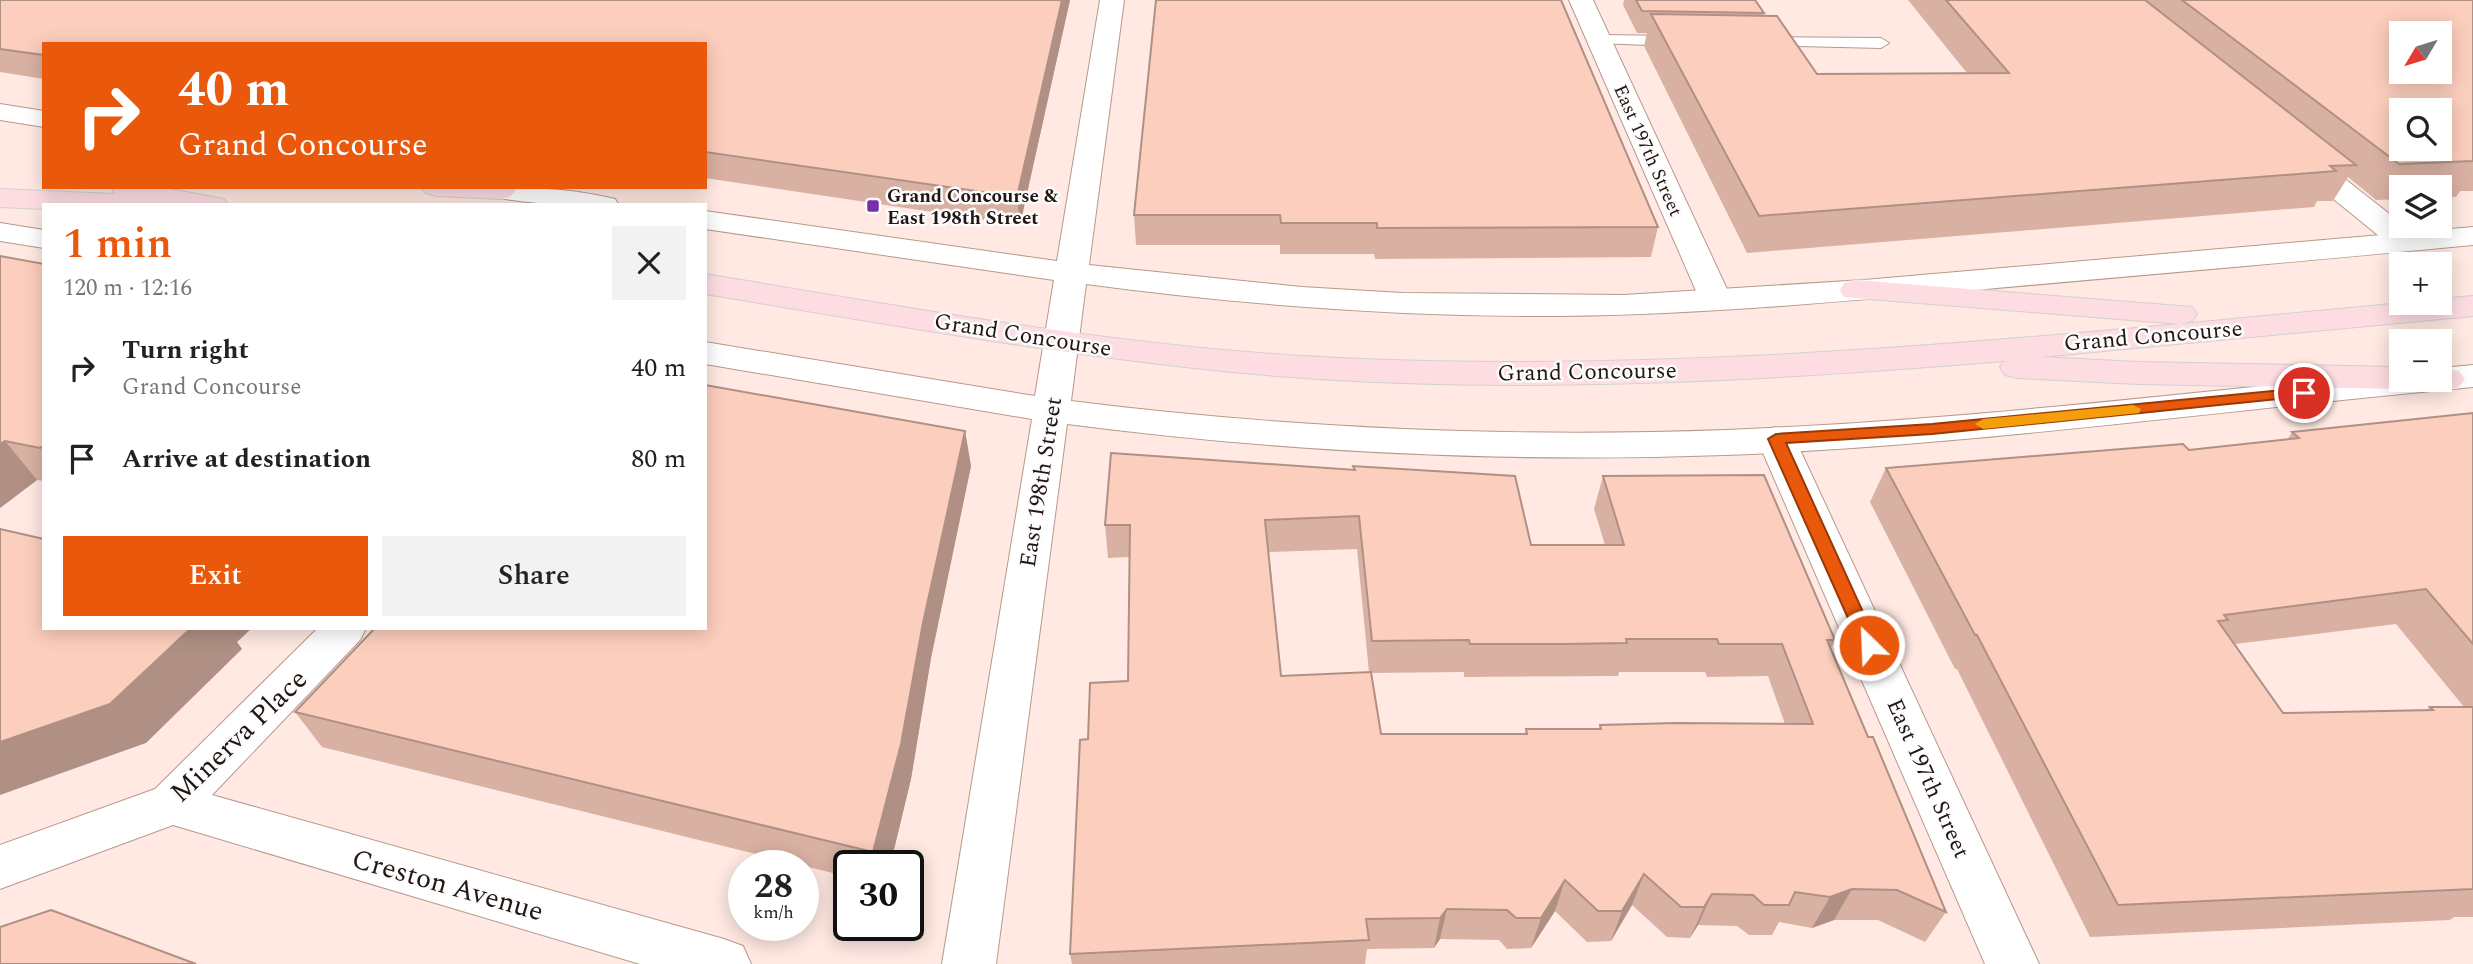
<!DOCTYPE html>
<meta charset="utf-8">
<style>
body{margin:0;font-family:Spectral,serif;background:#f2f2f2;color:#222;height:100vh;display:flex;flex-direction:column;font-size:26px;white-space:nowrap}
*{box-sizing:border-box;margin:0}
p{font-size:23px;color:#767676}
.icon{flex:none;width:38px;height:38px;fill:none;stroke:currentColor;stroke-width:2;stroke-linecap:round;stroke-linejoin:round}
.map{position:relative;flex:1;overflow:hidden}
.side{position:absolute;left:42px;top:203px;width:665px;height:427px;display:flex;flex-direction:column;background:#fff;border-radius:0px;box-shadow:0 4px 18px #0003}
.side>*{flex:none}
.hud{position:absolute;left:42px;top:42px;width:665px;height:147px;border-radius:0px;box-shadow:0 4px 18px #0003;background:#ea580c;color:#fff;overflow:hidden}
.needle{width:46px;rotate:232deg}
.buttons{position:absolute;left:2389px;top:21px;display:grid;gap:14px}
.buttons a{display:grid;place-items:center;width:63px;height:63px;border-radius:0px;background:#fff;box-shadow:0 4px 18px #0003;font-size:35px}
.speed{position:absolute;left:728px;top:850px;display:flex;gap:14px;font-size:35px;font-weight:700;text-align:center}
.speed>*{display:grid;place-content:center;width:91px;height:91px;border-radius:50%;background:#fff;box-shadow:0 4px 18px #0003;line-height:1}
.speed small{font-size:18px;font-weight:400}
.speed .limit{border:4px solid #111;border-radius:10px;background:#fff;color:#111}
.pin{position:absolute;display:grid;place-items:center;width:60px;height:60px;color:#fff;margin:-30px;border:4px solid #fff;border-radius:50%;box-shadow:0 2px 7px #0007}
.me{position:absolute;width:77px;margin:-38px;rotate:336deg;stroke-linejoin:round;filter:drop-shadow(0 0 5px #0008)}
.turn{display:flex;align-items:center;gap:24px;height:147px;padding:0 21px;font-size:32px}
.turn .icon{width:91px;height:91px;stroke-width:2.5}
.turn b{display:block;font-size:49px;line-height:60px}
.round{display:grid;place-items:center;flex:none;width:74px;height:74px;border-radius:0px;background:#f2f2f2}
.summary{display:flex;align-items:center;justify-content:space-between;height:119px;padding:0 21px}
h1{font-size:42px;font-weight:600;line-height:52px;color:#ea580c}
.action{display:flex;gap:14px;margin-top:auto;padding:14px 21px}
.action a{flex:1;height:80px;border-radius:0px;background:#ea580c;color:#fff;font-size:28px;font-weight:600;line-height:80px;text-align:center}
.action a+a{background:#f2f2f2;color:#222}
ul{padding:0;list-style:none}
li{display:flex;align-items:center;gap:21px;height:91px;padding:0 21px}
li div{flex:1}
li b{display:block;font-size:26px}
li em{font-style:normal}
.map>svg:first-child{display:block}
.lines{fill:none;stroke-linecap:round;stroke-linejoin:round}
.service-casing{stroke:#b8988c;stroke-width:2}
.minor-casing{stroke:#b8988c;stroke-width:2}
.tertiary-casing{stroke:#b8988c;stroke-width:2}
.primary-casing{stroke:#d3d0d0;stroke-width:2}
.service{fill:#fff;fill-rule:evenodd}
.minor{fill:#fff;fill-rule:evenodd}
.tertiary{fill:#fff;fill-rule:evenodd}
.primary{fill:#fddde2;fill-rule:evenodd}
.wall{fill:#d9b1a3;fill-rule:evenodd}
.shaded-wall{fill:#b09084}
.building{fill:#fccebd;stroke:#b09084;stroke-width:2;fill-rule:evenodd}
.route{fill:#ea580c;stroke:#983908;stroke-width:2}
.slow{fill:#f59e0b}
.poi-dot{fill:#7432a6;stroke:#fcfcfc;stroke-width:2.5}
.labels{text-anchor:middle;stroke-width:5;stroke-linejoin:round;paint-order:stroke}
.far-street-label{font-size:19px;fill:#221612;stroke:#fcfcfc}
.far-poi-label{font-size:19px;font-weight:bold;fill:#221612;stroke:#fcfcfc;text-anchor:start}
.street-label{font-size:23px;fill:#221612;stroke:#fcfcfc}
.near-street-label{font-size:28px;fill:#221612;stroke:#fcfcfc}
</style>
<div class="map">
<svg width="2473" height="964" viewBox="0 0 2473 964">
<rect width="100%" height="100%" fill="#ffe9e2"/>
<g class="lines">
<defs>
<g id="service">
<path d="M 1601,35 L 1677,36 L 1685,41 L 1677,46 L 1595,43 L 1593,40 L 1595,37 Z"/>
<path d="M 1763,37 L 1881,38 L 1889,43 L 1881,48 L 1757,45 L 1755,42 Z"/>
</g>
<g id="minor">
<path d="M 1569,0 L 1593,0 L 1732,300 L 1728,307 L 1716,310 L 1704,307 L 1700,300 Z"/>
<path d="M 2298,147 L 2308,150 L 2401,223 L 2401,226 L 2417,235 L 2422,242 L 2417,249 L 2406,251 L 2395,249 L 2288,162 L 2284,156 L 2288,150 Z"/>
<path d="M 1776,427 L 1789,430 L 1795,439 L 2039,964 L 1985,964 L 1757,439 L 1763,430 Z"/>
<path d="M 318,628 L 366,628 L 360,640 L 212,795 L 724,939 L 743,946 L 751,964 L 640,964 L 173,825 L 0,889 L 0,845 L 155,789 Z"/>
</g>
<g id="tertiary">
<path d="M 1100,0 L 1124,0 L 1089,265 L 1302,287 L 1402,293 L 1624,295 L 1864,280 L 2473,227 L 2473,245 C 2311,261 2148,274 1986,289 C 1844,301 1702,315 1560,316 C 1402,317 1243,305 1086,284 L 1071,401 C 1287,428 1508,438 1726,430 C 1952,421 2177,394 2401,372 L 2401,380 L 2440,380 L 2440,368 L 2473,365 L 2473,387 C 2224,410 1975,445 1725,455 C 1506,463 1284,452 1067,424 L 996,964 L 942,964 L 1032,419 L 705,364 L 705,342 L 1035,396 L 1054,280 L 705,229 L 705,211 L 1057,261 Z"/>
<path d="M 0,104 L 44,111 L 44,127 L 0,120 Z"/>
<path d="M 471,187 C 520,187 567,187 615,199 L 619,205 C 570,205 523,205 476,193 Z"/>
<path d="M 0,223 L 44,230 L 44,248 L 0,241 Z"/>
</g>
<g id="primary">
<path d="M 116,187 L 159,187 L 224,199 L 228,205 L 44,205 L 44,209 L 0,207 L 0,189 L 115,194 L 113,191 Z"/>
<path d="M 421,187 L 514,187 L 516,190 L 511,196 L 501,199 L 436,196 L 426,193 Z"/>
<path d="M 705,274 C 923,310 1141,351 1362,359 C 1635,370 1908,349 2180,324 L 1844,297 L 1840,290 L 1844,283 L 1856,280 L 2192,307 L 2197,314 L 2192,321 L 2180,324 L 2402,303 L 2440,303 L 2440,299 L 2473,296 L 2473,316 L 2041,357 L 2138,362 L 2401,367 L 2401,380 L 2417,380 L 2413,386 L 2401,389 L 2138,384 L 2017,378 L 2005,375 L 2000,367 L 2004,361 C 1763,381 1518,395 1277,376 C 1085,360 895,325 705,294 Z"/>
<path d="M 2440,368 L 2459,371 L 2465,379 L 2459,387 L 2447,390 L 2428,387 L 2423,380 L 2440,380 Z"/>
</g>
</defs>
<use href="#service" class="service-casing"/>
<use href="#minor" class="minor-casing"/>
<use href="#tertiary" class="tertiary-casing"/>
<use href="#primary" class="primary-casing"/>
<use href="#service" class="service"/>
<use href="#minor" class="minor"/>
<use href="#tertiary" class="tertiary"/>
<use href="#primary" class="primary"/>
</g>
<g class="wall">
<path d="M 0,0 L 1070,0 L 1020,225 L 705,178 L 705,44 L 44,44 L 44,79 L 0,72 Z"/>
<path d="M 1156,0 L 1658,227 L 1651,257 L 1375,259 L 1374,254 L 1280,254 L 1280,245 L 1136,245 L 1134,215 Z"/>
<path d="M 1624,0 L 1755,0 L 1764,13 L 1763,16 L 1817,74 L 1967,73 L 1908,0 L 2473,0 L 2473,191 L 2460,191 L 2456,197 L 2440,197 L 2440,187 L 2401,187 L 2401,199 L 2376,200 L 2348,177 L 2333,201 L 2317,201 L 2314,207 L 1747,253 L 1644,46 L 1647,33 L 1637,33 L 1623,5 Z"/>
<path d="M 0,256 L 44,264 L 44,481 L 37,480 L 0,508 Z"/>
<path d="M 2473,413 L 2473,917 L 2454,917 L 2450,920 L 2090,937 L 1957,669 L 1955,669 L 1870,502 L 1886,468 L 2189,450 L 2287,440 L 2292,432 ZM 2396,624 L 2464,707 L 2430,707 L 2426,710 L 2283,713 L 2235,644 Z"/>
<path d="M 965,431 L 971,466 L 931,658 L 911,779 L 890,866 L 849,866 L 849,877 L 322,747 L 295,712 Z"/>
<path d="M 1353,466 L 1531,545 L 1605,545 L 1594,509 L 1603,476 L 1835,640 L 1831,648 L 1868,737 L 1946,912 L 1925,942 L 1878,920 L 1834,920 L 1812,928 L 1779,922 L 1772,935 L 1749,935 L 1737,926 L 1698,925 L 1690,938 L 1667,937 L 1632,905 L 1611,941 L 1587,942 L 1555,911 L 1531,948 L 1507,949 L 1499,940 L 1440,939 L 1434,948 L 1367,949 L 1365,964 L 1072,964 L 1070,954 L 1088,739 L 1128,681 L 1129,557 L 1108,558 L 1105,525 L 1353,470 ZM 1357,549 L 1369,672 L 1281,676 L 1269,552 ZM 1464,672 L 1464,677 L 1618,676 L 1619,672 L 1705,672 L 1707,677 L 1768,676 L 1785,724 L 1600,725 L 1599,729 L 1526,729 L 1525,734 L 1381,734 L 1371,673 Z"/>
</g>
<g class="shaded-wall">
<path d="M 1062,0 L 1070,0 L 1020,225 L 1017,197 Z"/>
<path d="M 965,431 L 971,466 L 931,658 L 911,779 L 890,866 L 878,866 L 873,852 Z"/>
<path d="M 5,441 L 37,480 L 0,508 L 0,444 Z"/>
<path d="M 191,628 L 252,628 L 237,642 L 242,649 L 146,743 L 0,795 L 0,742 Z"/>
<path d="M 1644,874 L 1632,905 L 1611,941 L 1622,911 Z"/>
<path d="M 1565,880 L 1555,911 L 1531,948 L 1541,918 Z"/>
<path d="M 1852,889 L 1834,920 L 1812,928 L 1830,897 Z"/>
<path d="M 1712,894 L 1698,925 L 1690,938 L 1704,907 Z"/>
<path d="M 1447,909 L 1440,939 L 1434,948 L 1440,918 Z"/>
</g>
<g class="building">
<path d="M 0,0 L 1062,0 L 1017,197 L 705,152 L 705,44 L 44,44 L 44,55 L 0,49 Z"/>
<path d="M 1156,0 L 1561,0 L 1658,227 L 1377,228 L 1377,223 L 1281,223 L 1280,215 L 1134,215 Z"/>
<path d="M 1636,0 L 1755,0 L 1764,13 L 1642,11 Z"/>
<path d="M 1946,0 L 2145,0 L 2356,165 L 2330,166 L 2336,171 L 1759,216 L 1651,14 L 1777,16 L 1817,74 L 2009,73 Z"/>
<path d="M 2182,0 L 2473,0 L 2473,161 L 2399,164 ZM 2401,33 L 2440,33 L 2440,72 L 2401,72 ZM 2401,110 L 2440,110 L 2440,149 L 2401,149 Z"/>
<path d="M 0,256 L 44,264 L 44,446 L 40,448 L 5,441 L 0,444 Z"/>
<path d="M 705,385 L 965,431 L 923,623 L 901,744 L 873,852 L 295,712 L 375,628 L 705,628 Z"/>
<path d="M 2473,413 L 2473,644 L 2426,589 L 2224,615 L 2228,620 L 2218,621 L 2283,713 L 2433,710 L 2430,707 L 2473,707 L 2473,889 L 2118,905 L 1977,635 L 1975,635 L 1886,468 L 2183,444 L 2189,450 L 2299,438 L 2292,432 Z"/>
<path d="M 1111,453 L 1355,470 L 1353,466 L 1515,476 L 1531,545 L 1624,545 L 1603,476 L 1764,475 L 1835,640 L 1827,640 L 1868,737 L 1873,737 L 1946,912 L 1897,890 L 1852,889 L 1830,897 L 1795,892 L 1789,905 L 1764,905 L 1753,895 L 1712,894 L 1704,907 L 1681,907 L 1644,874 L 1622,911 L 1598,911 L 1565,880 L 1541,918 L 1516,918 L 1507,910 L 1447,909 L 1440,918 L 1366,919 L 1369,940 L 1070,954 L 1080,740 L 1088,739 L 1090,683 L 1128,681 L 1130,525 L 1105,525 ZM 1359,516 L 1372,641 L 1469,640 L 1470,644 L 1564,644 L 1627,643 L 1626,639 L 1717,639 L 1719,644 L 1782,644 L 1813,724 L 1676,723 L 1600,725 L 1601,729 L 1526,729 L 1527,734 L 1381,734 L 1371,672 L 1281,676 L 1265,520 Z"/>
<path d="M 0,529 L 44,539 L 44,628 L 191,628 L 110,704 L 0,742 Z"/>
<path d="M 51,910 L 196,964 L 0,964 L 0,927 Z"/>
</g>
<path class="route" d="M 2304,388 L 2311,393 L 2309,396 L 1932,434 L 1786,443 L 1878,645 L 1875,650 L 1863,650 L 1860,645 L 1768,439 L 1776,434 L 1932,424 Z"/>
<path class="slow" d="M 2133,405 L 2141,409 L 2139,413 L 1983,429 L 1975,424 L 1983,419 Z"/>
<rect class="poi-dot" x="866" y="199" width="14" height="14" rx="3.5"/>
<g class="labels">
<g class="far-street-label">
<text transform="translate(1649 150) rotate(66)" y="7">East 197th Street</text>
</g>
<g class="far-poi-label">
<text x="887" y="202">Grand Concourse &amp;<tspan x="887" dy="22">East 198th Street</tspan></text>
</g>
<g class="street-label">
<text transform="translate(1023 334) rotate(9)" y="8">Grand Concourse</text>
<text transform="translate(2153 335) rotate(-5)" y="8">Grand Concourse</text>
<text transform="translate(1587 371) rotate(-1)" y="8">Grand Concourse</text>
<text transform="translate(1040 482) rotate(-81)" y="8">East 198th Street</text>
<text transform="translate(1929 778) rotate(66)" y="8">East 197th Street</text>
</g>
<g class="near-street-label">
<text transform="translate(238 735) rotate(-44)" y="10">Minerva Place</text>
<text transform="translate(448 884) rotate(16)" y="10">Creston Avenue</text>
</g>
</g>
</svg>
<div class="buttons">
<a><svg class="needle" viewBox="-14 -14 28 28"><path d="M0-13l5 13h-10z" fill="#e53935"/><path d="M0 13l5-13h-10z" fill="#767676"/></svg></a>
<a><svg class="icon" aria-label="search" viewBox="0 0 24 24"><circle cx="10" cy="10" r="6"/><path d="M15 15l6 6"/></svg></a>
<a><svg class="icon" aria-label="layers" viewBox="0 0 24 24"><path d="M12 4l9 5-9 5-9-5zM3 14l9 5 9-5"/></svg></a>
<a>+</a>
<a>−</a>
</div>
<div class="speed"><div>28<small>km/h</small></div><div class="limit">30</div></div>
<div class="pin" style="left:2304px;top:393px;background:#d93025"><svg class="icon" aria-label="arrive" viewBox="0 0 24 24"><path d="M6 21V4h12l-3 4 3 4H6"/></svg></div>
<svg class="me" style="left:1869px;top:645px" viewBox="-20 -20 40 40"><circle r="17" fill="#ea580c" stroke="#fff" stroke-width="3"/><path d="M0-11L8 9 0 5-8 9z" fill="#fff"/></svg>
<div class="hud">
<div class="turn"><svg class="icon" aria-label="right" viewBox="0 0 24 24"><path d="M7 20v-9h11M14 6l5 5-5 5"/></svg><div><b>40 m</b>Grand Concourse</div></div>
</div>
<section class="side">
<div class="summary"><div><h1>1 min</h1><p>120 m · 12:16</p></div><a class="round"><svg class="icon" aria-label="close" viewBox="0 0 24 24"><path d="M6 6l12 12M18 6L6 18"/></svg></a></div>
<ul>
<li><svg class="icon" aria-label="right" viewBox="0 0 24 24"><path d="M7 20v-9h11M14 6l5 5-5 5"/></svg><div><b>Turn right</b><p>Grand Concourse</p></div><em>40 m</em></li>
<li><svg class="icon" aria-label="arrive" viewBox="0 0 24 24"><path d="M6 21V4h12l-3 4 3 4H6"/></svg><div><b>Arrive at destination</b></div><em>80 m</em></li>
</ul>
<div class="action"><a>Exit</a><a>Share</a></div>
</section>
</div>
